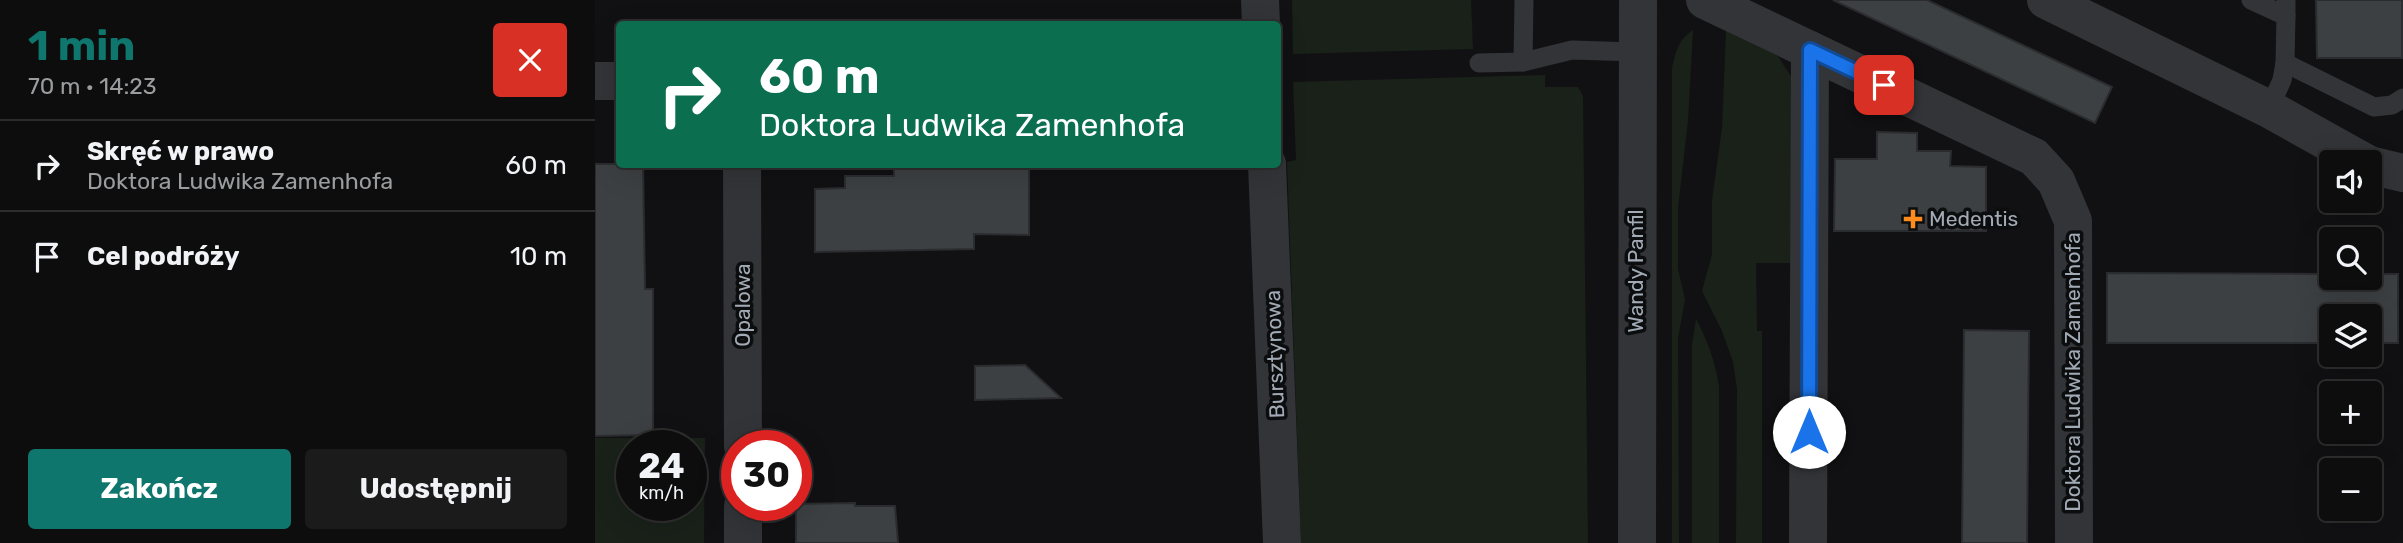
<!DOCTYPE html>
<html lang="pl">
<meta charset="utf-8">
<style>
body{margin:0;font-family:Rubik,sans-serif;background:#1b1b1c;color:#f1f3f6;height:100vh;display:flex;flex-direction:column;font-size:26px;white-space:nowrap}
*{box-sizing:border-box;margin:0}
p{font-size:23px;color:#9a9c9e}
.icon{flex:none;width:38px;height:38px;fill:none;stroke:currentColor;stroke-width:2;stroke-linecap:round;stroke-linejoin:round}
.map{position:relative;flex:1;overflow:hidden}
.drawer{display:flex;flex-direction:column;background:#0d0d0e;width:595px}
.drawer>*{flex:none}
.guide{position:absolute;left:21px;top:21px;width:665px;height:147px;border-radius:7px;box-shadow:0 7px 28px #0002,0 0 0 2px #2d2d2e;background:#0b6e4f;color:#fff;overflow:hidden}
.fabs{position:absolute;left:1724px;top:150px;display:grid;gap:14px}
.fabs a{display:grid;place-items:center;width:63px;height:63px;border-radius:7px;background:#0d0d0e;box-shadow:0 7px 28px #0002,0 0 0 2px #2d2d2e;font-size:35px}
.speed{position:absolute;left:21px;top:430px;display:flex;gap:14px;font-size:35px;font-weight:700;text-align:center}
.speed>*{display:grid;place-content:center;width:91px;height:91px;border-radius:50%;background:#0d0d0e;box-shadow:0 7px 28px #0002,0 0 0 2px #2d2d2e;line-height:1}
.speed small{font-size:18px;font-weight:400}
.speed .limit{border:10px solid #d22;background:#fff;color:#111}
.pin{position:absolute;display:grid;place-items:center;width:60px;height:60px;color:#fff;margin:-30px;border-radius:14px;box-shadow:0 4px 10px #0006}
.me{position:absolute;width:77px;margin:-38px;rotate:0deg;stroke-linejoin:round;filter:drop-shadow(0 0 5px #0008)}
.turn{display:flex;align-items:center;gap:24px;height:147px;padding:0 28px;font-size:32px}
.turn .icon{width:91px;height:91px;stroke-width:2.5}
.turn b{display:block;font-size:49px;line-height:60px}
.round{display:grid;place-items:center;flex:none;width:74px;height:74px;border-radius:7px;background:#1b1b1c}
.headline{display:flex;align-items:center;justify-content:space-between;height:119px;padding:0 28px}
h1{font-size:42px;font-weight:700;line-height:52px;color:#0f766e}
.button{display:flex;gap:14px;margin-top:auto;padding:14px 28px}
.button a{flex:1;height:80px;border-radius:7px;background:#0f766e;color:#fff;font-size:28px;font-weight:700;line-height:80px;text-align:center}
.button a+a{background:#1b1b1c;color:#f1f3f6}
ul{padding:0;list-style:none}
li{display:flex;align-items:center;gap:21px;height:91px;padding:0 28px;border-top:2px solid #2d2d2e}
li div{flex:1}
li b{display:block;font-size:26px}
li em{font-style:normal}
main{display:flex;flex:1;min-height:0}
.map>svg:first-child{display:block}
.green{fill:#192119;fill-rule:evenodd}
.building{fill:#3d4043;stroke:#2b2c2f;stroke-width:2}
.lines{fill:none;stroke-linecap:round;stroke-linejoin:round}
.service{stroke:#323438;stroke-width:19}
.minor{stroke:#323438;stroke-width:38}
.tertiary{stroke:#323438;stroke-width:38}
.route-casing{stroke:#114b97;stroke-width:18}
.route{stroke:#1a73e8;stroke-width:12}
.poi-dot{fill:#fd8c1f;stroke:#0c0d0e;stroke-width:2.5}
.labels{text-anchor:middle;stroke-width:7;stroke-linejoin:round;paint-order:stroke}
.poi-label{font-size:21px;fill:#a2abb5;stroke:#0c0d0e;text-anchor:start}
.street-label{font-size:21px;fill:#a2abb5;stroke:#0c0d0e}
</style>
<main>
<section class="drawer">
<div class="headline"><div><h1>1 min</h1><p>70 m · 14:23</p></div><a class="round" style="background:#d93025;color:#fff"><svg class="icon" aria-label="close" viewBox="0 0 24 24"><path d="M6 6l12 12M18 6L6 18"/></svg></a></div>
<ul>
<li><svg class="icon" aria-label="right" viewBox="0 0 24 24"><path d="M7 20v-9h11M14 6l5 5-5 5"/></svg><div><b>Skręć w prawo</b><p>Doktora Ludwika Zamenhofa</p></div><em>60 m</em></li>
<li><svg class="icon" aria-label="arrive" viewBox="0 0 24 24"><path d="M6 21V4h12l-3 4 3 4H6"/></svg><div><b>Cel podróży</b></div><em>10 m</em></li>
</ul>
<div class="button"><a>Zakończ</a><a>Udostępnij</a></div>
</section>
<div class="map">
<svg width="1808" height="543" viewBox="0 0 1808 543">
<rect width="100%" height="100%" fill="#111113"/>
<g class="green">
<path d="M 697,0 L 876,0 L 878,49 L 698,54 Z"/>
<path d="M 1098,30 L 1093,121 L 1083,208 L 1083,269 L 1090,299 L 1083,339 L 1084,543 L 1077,543 L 1077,69 C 1080,53 1083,40 1098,30 Z"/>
<path d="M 1131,30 L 1181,53 L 1197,78 L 1196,263 L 1161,263 L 1162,331 L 1167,331 L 1167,543 L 1141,543 L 1142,389 L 1138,362 L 1127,331 L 1107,291 L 1117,254 L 1117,200 L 1127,128 Z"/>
<path d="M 950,75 L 950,87 L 983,87 L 988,96 L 993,543 L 706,543 L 692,162 L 701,160 L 698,82 Z"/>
<path d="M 1101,319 C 1113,341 1120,362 1124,386 L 1124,543 L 1097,543 L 1097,345 Z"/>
<path d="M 0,438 L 110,438 L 109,543 L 0,543 ZM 96,446 L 96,506 L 37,506 L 37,446 Z"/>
</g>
<g class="building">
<path d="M 1238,0 L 1332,0 L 1517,87 L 1500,123 Z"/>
<path d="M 1721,0 L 1807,0 L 1807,58 L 1722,58 Z"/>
<path d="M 1282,132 L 1322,133 L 1322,151 L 1356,151 L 1355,166 L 1391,167 L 1391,231 L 1239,231 L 1240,159 L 1282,159 Z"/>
<path d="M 0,164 L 48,164 L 50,289 L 58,289 L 58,435 L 0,436 Z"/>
<path d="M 352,164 L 434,164 L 434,235 L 379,234 L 379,249 L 220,252 L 220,189 L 250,188 L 250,176 L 299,176 L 299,166 Z"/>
<path d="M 1512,273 L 1736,274 L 1736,278 L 1774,278 L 1774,274 L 1803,274 L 1803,343 L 1774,343 L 1774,317 L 1736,317 L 1736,343 L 1512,343 Z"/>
<path d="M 1369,330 L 1434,331 L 1432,543 L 1367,543 Z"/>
<path d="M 430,365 L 466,398 L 380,400 L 380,366 Z"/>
<path d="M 260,503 L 260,506 L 300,506 L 303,543 L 201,543 L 201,504 Z"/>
</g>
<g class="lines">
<g class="service">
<path d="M 1656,0 L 1691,16 L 1691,0"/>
<path d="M 1691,16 L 1690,63 L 1779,107 L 1797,105 L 1808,98"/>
<path d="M 928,62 L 929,0"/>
<path d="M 884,63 L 928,62 L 977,50 L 1041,52"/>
<path d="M 1674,109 L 1687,80 L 1690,63"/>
</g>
<g class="minor">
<path d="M 665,0 L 666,24"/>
<path d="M 1110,0 L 1439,157 L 1461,181 L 1478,221 L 1479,543"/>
<path d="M 1451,0 L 1674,109 L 1771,163"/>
<path d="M 0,81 L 24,81"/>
<path d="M 147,164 L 148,446"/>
<path d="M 672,164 L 687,543"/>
<path d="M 1774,165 L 1808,173"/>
<path d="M 148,543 L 148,506"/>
<path d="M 1213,543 L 1215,50"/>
</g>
<path class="tertiary" d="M 1042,543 L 1043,0"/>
</g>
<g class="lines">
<defs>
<path id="route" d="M 1214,432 L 1215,50 L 1289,85"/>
</defs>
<use href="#route" class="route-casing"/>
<use href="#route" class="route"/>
</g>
<path class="poi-dot" d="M1314.5 208.5h7v7h7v7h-7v7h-7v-7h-7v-7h7z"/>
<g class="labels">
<g class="poi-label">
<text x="1334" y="226">Medentis</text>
</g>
<g class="street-label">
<text transform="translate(1041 271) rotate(-90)" y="7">Wandy Panfil</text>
<text transform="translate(148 305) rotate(-90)" y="7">Opalowa</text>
<text transform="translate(680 354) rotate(-92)" y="7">Bursztynowa</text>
<text transform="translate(1478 372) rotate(-90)" y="7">Doktora Ludwika Zamenhofa</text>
</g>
</g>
</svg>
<div class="fabs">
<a><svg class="icon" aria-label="sound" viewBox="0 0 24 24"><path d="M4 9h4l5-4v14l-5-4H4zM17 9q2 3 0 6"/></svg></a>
<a><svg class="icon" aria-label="search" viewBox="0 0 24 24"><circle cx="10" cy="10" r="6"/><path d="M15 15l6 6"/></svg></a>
<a><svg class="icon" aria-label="layers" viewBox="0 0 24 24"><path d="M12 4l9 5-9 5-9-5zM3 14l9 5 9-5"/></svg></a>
<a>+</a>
<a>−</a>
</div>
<div class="speed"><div>24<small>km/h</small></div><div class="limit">30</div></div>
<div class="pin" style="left:1289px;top:85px;background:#d93025"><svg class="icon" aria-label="arrive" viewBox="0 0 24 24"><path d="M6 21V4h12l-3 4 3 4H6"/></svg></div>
<svg class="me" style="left:1214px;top:432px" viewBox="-20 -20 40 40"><circle r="19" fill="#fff"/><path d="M0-13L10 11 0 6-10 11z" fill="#1a73e8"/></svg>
<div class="guide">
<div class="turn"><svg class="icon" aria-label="right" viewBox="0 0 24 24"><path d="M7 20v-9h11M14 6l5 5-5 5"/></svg><div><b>60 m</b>Doktora Ludwika Zamenhofa</div></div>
</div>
</div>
</main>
